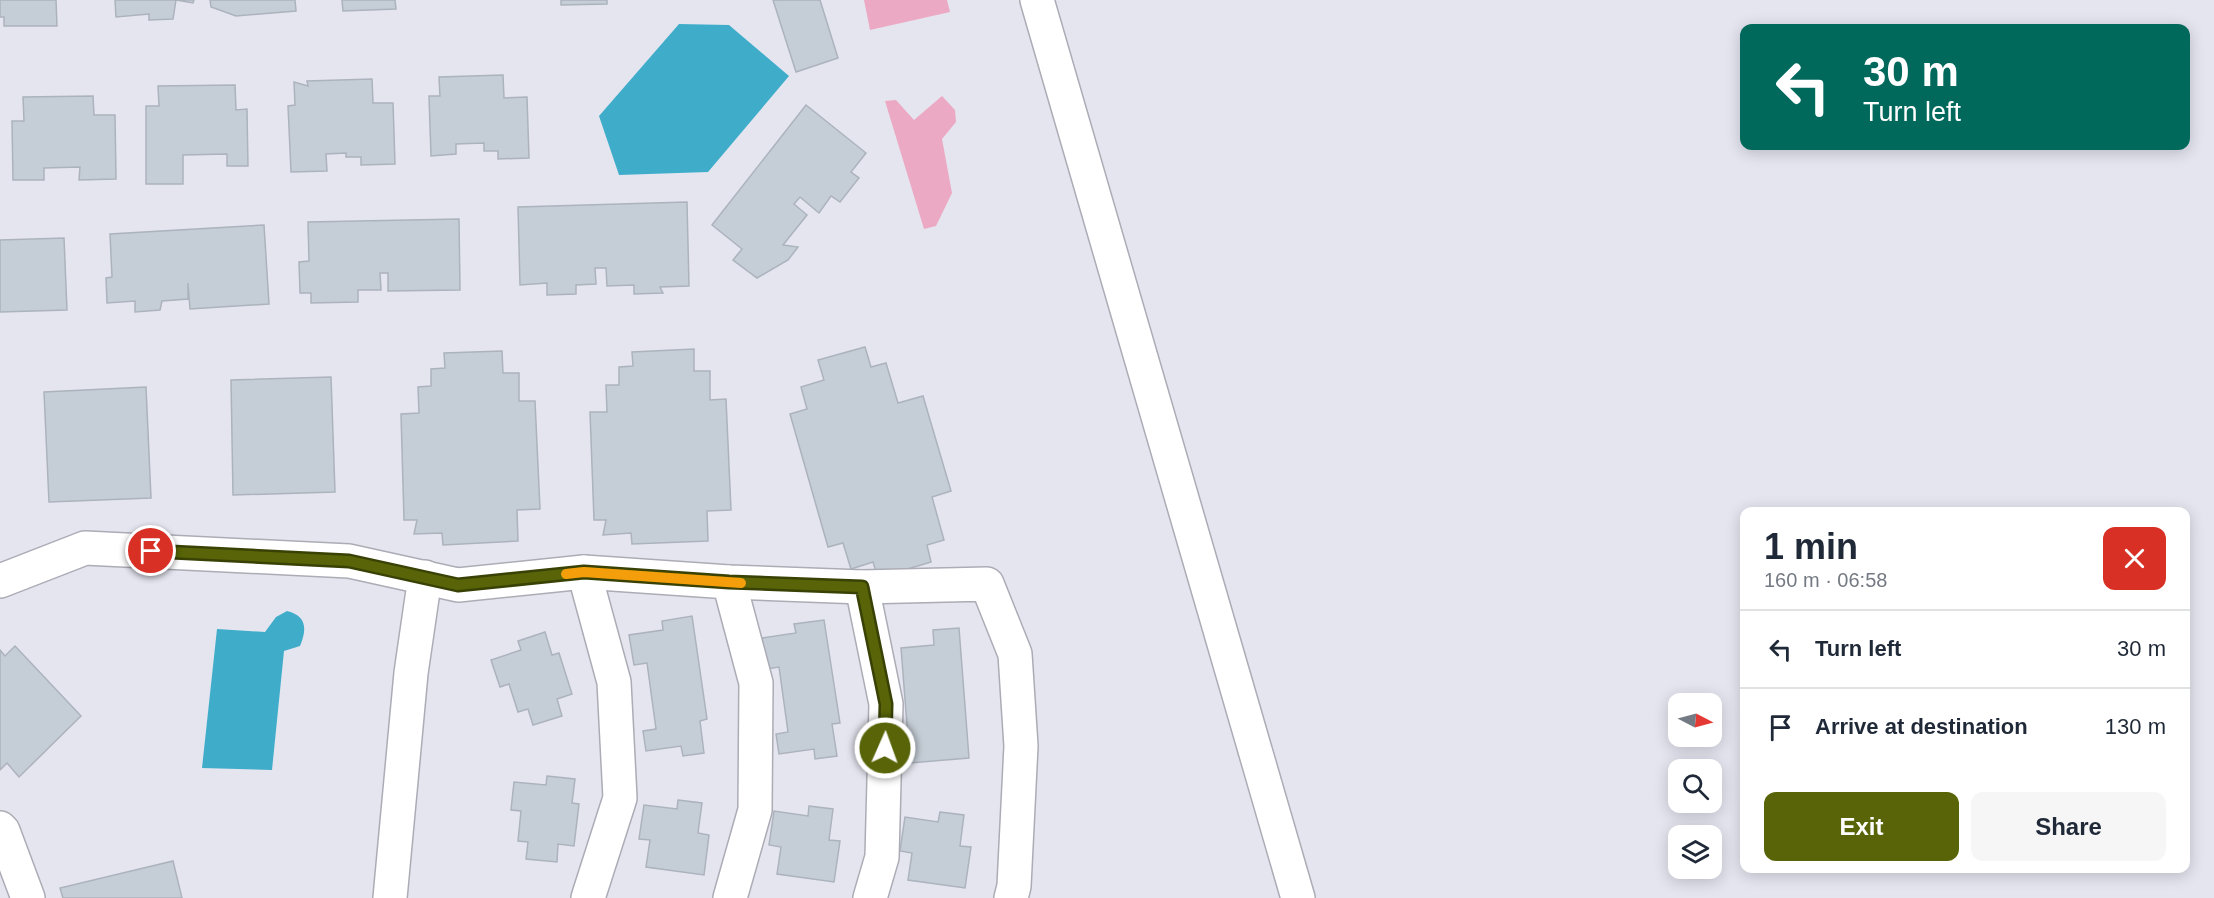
<!DOCTYPE html>
<meta charset="utf-8">
<style>
body{margin:0;font-family:Arial,sans-serif;background:#f6f6f7;color:#1f2937;height:100vh;display:flex;flex-direction:column;font-size:22px;white-space:nowrap}
*{box-sizing:border-box;margin:0}
p{font-size:20px;color:#747a83}
.icon{flex:none;width:33px;height:33px;fill:none;stroke:currentColor;stroke-width:2;stroke-linecap:round;stroke-linejoin:round}
.map{position:relative;flex:1;overflow:hidden}
.details{position:absolute;left:1740px;top:507px;width:450px;height:366px;display:flex;flex-direction:column;background:#fff;border-radius:12px;box-shadow:0 3px 15px #0003}
.details>*{flex:none}
.hud{position:absolute;left:1740px;top:24px;width:450px;height:126px;border-radius:12px;box-shadow:0 3px 15px #0003;background:#00695c;color:#fff;overflow:hidden}
.needle{width:39px;rotate:96deg}
.buttons{position:absolute;left:1668px;top:693px;display:grid;gap:12px}
.buttons a{display:grid;place-items:center;width:54px;height:54px;border-radius:12px;background:#fff;box-shadow:0 3px 15px #0003;font-size:30px}
.pin{position:absolute;display:grid;place-items:center;width:51px;height:51px;color:#fff;margin:-26px;border:3px solid #fff;border-radius:50%;box-shadow:0 2px 6px #0007}
.me{position:absolute;width:66px;margin:-33px;rotate:2deg;stroke-linejoin:round;filter:drop-shadow(0 0 4px #0008)}
.turn{display:flex;align-items:center;gap:21px;height:126px;padding:0 24px;font-size:27px}
.turn .icon{width:78px;height:78px;stroke-width:2.5}
.turn b{display:block;font-size:42px;line-height:51px}
.round{display:grid;place-items:center;flex:none;width:63px;height:63px;border-radius:12px;background:#f6f6f7}
.overview{display:flex;align-items:center;justify-content:space-between;height:102px;padding:0 24px}
h1{font-size:36px;font-weight:700;line-height:45px}
.cta{display:flex;gap:12px;margin-top:auto;padding:12px 24px}
.cta a{flex:1;height:69px;border-radius:12px;background:#586407;color:#fff;font-size:24px;font-weight:700;line-height:69px;text-align:center}
.cta a+a{background:#f6f6f7;color:#1f2937}
ul{padding:0;list-style:none}
li{display:flex;align-items:center;gap:18px;height:78px;padding:0 24px;border-top:2px solid #e0e1e3}
li div{flex:1}
li b{display:block;font-size:22px}
li em{font-style:normal}
.map>svg:first-child{display:block}
.green{fill:#eca9c4}
.water{fill:#3fadca}
.building{fill:#c5cdd6;stroke:#acb3bc;stroke-width:1.5}
.lines{fill:none;stroke-linecap:round;stroke-linejoin:round}
.street-casing{stroke:#acacb6;stroke-width:36}
.street{stroke:#fff;stroke-width:33}
.route-casing{stroke:#394105;stroke-width:15}
.route{stroke:#586407;stroke-width:10}
.slow{stroke:#f59e0b;stroke-width:10}
</style>
<div class="map">
<svg width="2214" height="898" viewBox="0 0 2214 898">
<rect width="100%" height="100%" fill="#e5e5f0"/>
<g class="green">
<path d="M 864,0 L 947,0 L 950,12 L 870,30 Z"/>
<path d="M 942,96 L 955,110 L 956,122 L 942,139 L 952,193 L 936,226 L 924,229 L 885,101 L 896,100 L 914,120 Z"/>
</g>
<g class="water">
<path d="M 679,24 L 729,25 L 789,76 L 708,172 L 619,175 L 599,116 Z"/>
<path d="M 287,611 C 307,616 307,629 300,646 L 284,651 L 272,770 L 202,768 L 217,629 L 265,632 L 276,617 Z"/>
</g>
<g class="building">
<path d="M 0,0 L 56,0 L 57,26 L 4,26 L 4,17 L 0,17 Z"/>
<path d="M 115,0 L 194,0 L 193,3 L 176,0 L 173,19 L 149,20 L 149,14 L 116,17 Z"/>
<path d="M 210,0 L 295,0 L 296,11 L 236,16 L 211,7 Z"/>
<path d="M 342,0 L 395,0 L 396,9 L 343,11 Z"/>
<path d="M 561,0 L 607,0 L 607,4 L 561,5 Z"/>
<path d="M 773,0 L 820,0 L 838,58 L 796,72 Z"/>
<path d="M 503,75 L 504,98 L 527,97 L 529,158 L 498,159 L 498,151 L 484,151 L 484,143 L 456,144 L 456,154 L 431,156 L 429,96 L 440,96 L 439,77 Z"/>
<path d="M 372,79 L 373,103 L 393,103 L 395,164 L 361,165 L 361,157 L 346,157 L 346,153 L 326,154 L 327,171 L 291,172 L 288,106 L 295,105 L 294,82 L 308,86 L 307,81 Z"/>
<path d="M 235,85 L 236,110 L 247,109 L 248,166 L 227,166 L 227,154 L 183,155 L 183,184 L 146,184 L 146,106 L 159,106 L 158,86 Z"/>
<path d="M 93,96 L 94,115 L 115,115 L 116,179 L 79,180 L 80,167 L 44,168 L 44,180 L 13,180 L 12,121 L 24,121 L 23,97 Z"/>
<path d="M 806,105 L 866,153 L 851,172 L 859,178 L 840,202 L 831,196 L 819,213 L 800,197 L 794,204 L 807,215 L 783,245 L 798,247 L 788,260 L 757,278 L 733,260 L 742,249 L 712,225 Z"/>
<path d="M 687,202 L 689,286 L 660,287 L 663,293 L 634,294 L 634,285 L 607,286 L 606,268 L 595,268 L 596,284 L 576,285 L 576,294 L 547,295 L 547,283 L 520,285 L 518,207 Z"/>
<path d="M 459,219 L 460,290 L 388,291 L 388,273 L 380,273 L 381,290 L 358,290 L 358,302 L 311,303 L 311,293 L 300,293 L 299,262 L 309,261 L 308,222 Z"/>
<path d="M 264,225 L 269,304 L 190,309 L 188,283 L 188,299 L 162,301 L 160,310 L 135,312 L 135,301 L 107,303 L 106,278 L 112,277 L 110,234 Z"/>
<path d="M 64,238 L 67,310 L 0,312 L 0,240 Z"/>
<path d="M 865,347 L 871,367 L 886,363 L 898,403 L 923,396 L 951,491 L 932,497 L 944,540 L 927,545 L 931,562 L 878,578 L 873,562 L 851,569 L 843,543 L 828,547 L 790,414 L 807,409 L 801,387 L 824,380 L 818,360 Z"/>
<path d="M 694,349 L 694,371 L 710,371 L 710,400 L 726,399 L 731,510 L 707,511 L 708,541 L 632,544 L 631,533 L 603,535 L 606,520 L 594,520 L 590,412 L 607,412 L 606,385 L 619,385 L 619,367 L 633,366 L 632,352 Z"/>
<path d="M 502,351 L 503,373 L 519,373 L 519,401 L 535,401 L 540,509 L 517,510 L 518,541 L 443,545 L 442,533 L 414,534 L 417,520 L 404,520 L 401,414 L 419,413 L 418,387 L 431,386 L 431,369 L 445,368 L 444,353 Z"/>
<path d="M 331,377 L 335,492 L 233,495 L 231,380 Z"/>
<path d="M 146,387 L 151,498 L 49,502 L 44,392 Z"/>
<path d="M 692,616 L 707,719 L 700,721 L 704,753 L 683,756 L 681,746 L 646,751 L 643,731 L 656,729 L 647,663 L 634,665 L 629,635 L 663,630 L 662,621 Z"/>
<path d="M 824,620 L 840,723 L 832,724 L 837,756 L 815,759 L 814,749 L 779,754 L 776,734 L 788,732 L 779,667 L 767,669 L 762,638 L 796,633 L 794,624 Z"/>
<path d="M 959,628 L 969,758 L 910,763 L 901,648 L 934,645 L 933,630 Z"/>
<path d="M 545,632 L 552,655 L 559,653 L 572,694 L 557,699 L 562,716 L 533,725 L 528,709 L 518,712 L 509,684 L 500,687 L 491,660 L 521,650 L 518,641 Z"/>
<path d="M 15,646 L 81,716 L 19,777 L 7,763 L 0,770 L 0,650 L 5,656 Z"/>
<path d="M 547,776 L 575,779 L 572,803 L 579,804 L 574,846 L 558,844 L 557,862 L 526,859 L 528,842 L 518,841 L 521,811 L 511,810 L 514,782 L 546,785 Z"/>
<path d="M 678,800 L 702,803 L 698,833 L 709,835 L 704,875 L 646,867 L 650,840 L 639,839 L 644,805 L 677,809 Z"/>
<path d="M 809,806 L 833,809 L 829,840 L 840,841 L 834,882 L 777,874 L 781,847 L 769,845 L 774,811 L 808,816 Z"/>
<path d="M 940,812 L 964,815 L 960,846 L 971,847 L 965,888 L 908,880 L 912,853 L 900,851 L 905,817 L 938,822 Z"/>
<path d="M 173,861 L 182,898 L 63,898 L 60,888 Z"/>
</g>
<g class="lines">
<defs>
<g id="street">
<path d="M 1037,0 L 1298,898"/>
<path d="M 584,572 L 614,682 L 620,798 L 588,898"/>
<path d="M 0,581 L 85,548 L 349,561 L 458,585 L 584,572 L 729,582 L 862,587 L 987,584 L 1015,654 L 1021,746 L 1014,886 L 1011,898"/>
<path d="M 729,582 L 756,683 L 755,810 L 730,898"/>
<path d="M 862,587 L 886,704 L 882,857 L 870,898"/>
<path d="M 0,828 L 3,831 L 28,898"/>
<path d="M 390,898 L 411,673 L 425,577"/>
</g>
</defs>
<use href="#street" class="street-casing"/>
<use href="#street" class="street"/>
</g>
<g class="lines">
<defs>
<path id="route" d="M 151,551 L 349,561 L 458,585 L 584,572 L 729,582 L 862,587 L 886,704 L 885,748"/>
</defs>
<use href="#route" class="route-casing"/>
<use href="#route" class="route"/>
<path class="slow" d="M 566,574 L 584,572 L 741,583"/>
</g>
</svg>
<div class="buttons">
<a><svg class="needle" viewBox="-14 -14 28 28"><path d="M0-13l5 13h-10z" fill="#e53935"/><path d="M0 13l5-13h-10z" fill="#747a83"/></svg></a>
<a><svg class="icon" aria-label="search" viewBox="0 0 24 24"><circle cx="10" cy="10" r="6"/><path d="M15 15l6 6"/></svg></a>
<a><svg class="icon" aria-label="layers" viewBox="0 0 24 24"><path d="M12 4l9 5-9 5-9-5zM3 14l9 5 9-5"/></svg></a>
</div>
<div class="pin" style="left:151px;top:551px;background:#d93025"><svg class="icon" aria-label="arrive" viewBox="0 0 24 24"><path d="M6 21V4h12l-3 4 3 4H6"/></svg></div>
<svg class="me" style="left:885px;top:748px" viewBox="-20 -20 40 40"><circle r="17" fill="#586407" stroke="#fff" stroke-width="3"/><path d="M0-11L8 9 0 5-8 9z" fill="#fff"/></svg>
<div class="hud">
<div class="turn"><svg class="icon" aria-label="left" viewBox="0 0 24 24"><path d="M17 20v-9H6M10 6l-5 5 5 5"/></svg><div><b>30 m</b>Turn left</div></div>
</div>
<section class="details">
<div class="overview"><div><h1>1 min</h1><p>160 m · 06:58</p></div><a class="round" style="background:#d93025;color:#fff"><svg class="icon" aria-label="close" viewBox="0 0 24 24"><path d="M6 6l12 12M18 6L6 18"/></svg></a></div>
<ul>
<li><svg class="icon" aria-label="left" viewBox="0 0 24 24"><path d="M17 20v-9H6M10 6l-5 5 5 5"/></svg><div><b>Turn left</b></div><em>30 m</em></li>
<li><svg class="icon" aria-label="arrive" viewBox="0 0 24 24"><path d="M6 21V4h12l-3 4 3 4H6"/></svg><div><b>Arrive at destination</b></div><em>130 m</em></li>
</ul>
<div class="cta"><a>Exit</a><a>Share</a></div>
</section>
</div>
